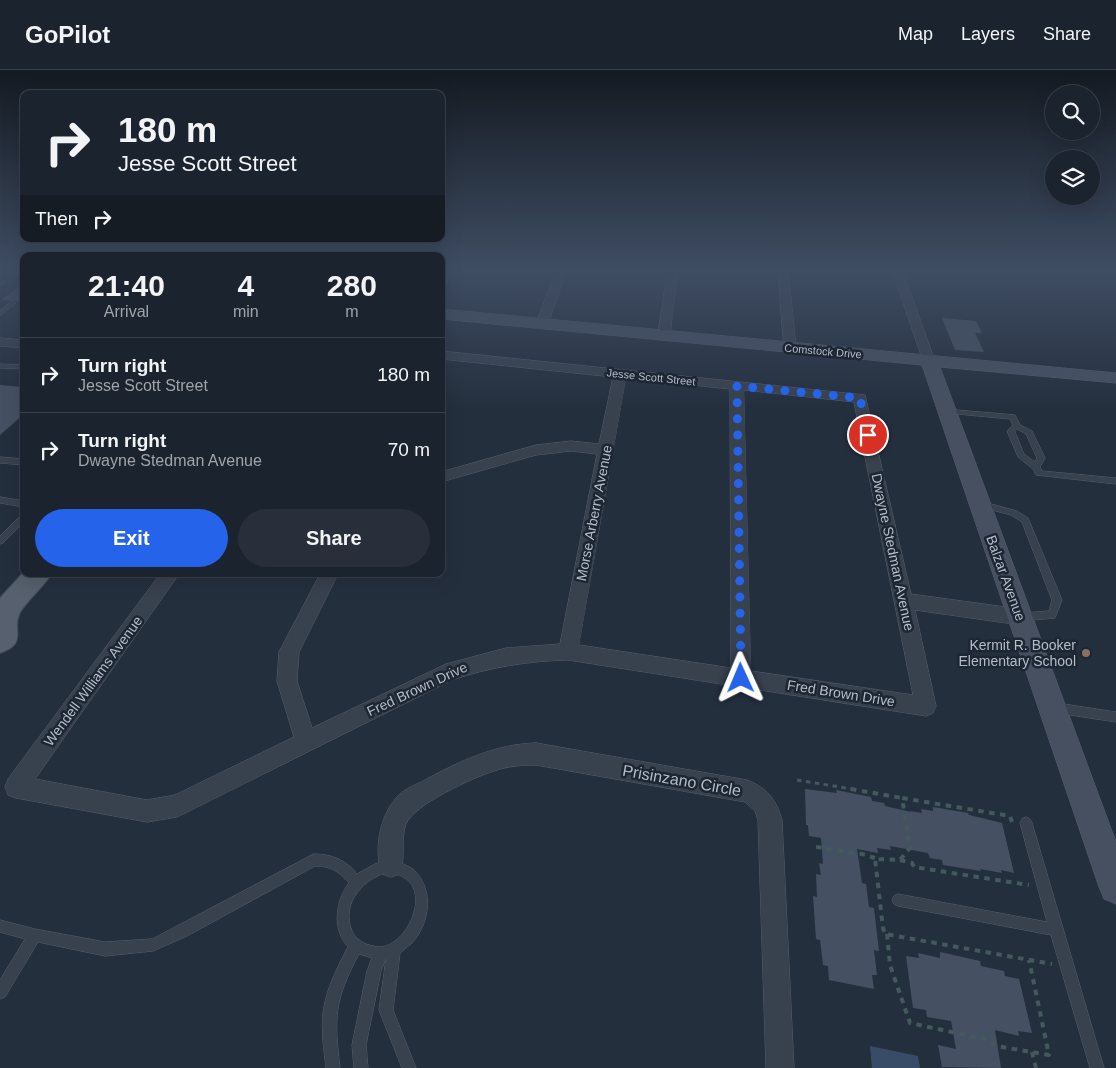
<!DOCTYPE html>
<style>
body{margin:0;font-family:Helvetica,sans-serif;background:#282f3a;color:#f1f3f6;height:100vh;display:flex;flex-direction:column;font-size:19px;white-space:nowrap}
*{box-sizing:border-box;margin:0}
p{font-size:16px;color:#a0a4aa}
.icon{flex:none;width:28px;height:28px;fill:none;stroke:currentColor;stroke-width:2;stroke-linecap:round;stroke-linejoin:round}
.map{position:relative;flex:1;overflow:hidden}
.drawer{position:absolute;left:20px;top:182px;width:425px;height:325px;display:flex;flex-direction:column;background:#1b232e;border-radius:10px;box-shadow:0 5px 20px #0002,0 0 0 1px #39404a}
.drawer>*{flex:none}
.hud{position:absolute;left:20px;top:20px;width:425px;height:152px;border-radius:10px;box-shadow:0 5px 20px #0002,0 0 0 1px #39404a;background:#1b232e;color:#f1f3f6;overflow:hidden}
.tools{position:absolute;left:1045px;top:15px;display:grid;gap:10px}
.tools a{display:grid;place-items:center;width:55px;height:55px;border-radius:50%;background:#1b232e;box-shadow:0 5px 20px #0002,0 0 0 1px #39404a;font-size:25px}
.pin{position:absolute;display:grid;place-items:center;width:42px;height:42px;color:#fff;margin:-21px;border:2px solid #fff;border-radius:50%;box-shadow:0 1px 5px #0007}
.me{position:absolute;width:55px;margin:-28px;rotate:359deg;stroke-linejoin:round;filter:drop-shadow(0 0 4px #0008)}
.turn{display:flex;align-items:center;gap:18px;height:105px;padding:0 15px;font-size:22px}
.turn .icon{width:65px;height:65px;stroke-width:2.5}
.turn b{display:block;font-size:35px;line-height:42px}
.then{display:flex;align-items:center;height:48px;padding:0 15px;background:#0003;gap:10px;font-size:19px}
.eta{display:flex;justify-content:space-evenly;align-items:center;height:85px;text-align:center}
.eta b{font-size:30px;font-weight:700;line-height:35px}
.cta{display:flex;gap:10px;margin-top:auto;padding:10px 15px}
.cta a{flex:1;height:58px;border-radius:30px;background:#2563eb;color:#fff;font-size:20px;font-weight:700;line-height:58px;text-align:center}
.cta a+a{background:#282f3a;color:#f1f3f6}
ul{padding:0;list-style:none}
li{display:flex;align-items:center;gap:15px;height:75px;padding:0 15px;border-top:1px solid #39404a}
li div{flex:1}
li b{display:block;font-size:19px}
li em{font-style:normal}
header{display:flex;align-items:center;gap:30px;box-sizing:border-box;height:70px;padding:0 25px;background:#1b232e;border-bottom:1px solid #39404a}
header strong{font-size:24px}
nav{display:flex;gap:28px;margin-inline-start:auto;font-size:18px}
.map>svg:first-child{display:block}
.water{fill:#394c67}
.building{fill:#455162}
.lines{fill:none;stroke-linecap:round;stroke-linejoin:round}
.lane-casing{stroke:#565f6c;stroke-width:1}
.street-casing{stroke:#565f6c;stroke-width:1}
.secondary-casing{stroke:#565f6c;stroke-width:1}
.primary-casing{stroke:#414a57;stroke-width:2}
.path-far1{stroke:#44595c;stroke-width:3;stroke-dasharray:4.5 4.5;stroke-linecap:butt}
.path{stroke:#44595c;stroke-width:4;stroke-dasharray:5.5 5.5;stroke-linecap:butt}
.lane{fill:#38414e;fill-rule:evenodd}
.street{fill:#38414e;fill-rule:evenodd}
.secondary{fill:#465061;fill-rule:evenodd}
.primary{fill:#56606e;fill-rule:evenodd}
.route{stroke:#2563eb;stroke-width:9;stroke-dasharray:0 16.2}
.education-dot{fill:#8d6e63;stroke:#1d2633;stroke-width:2}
.labels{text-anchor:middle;stroke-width:5;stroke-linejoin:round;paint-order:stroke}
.far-street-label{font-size:11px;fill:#b4bcc9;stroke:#1d2633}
.street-label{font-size:14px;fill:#b4bcc9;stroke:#1d2633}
.poi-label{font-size:14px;fill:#b4bcc9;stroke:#1d2633;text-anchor:end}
.near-street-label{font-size:16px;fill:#b4bcc9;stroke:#1d2633}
</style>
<header>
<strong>GoPilot</strong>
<nav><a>Map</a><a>Layers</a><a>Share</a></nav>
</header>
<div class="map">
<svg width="1116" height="998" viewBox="0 0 1116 998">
<rect width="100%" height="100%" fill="#242f3e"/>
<path class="water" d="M 870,976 L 918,986 L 920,998 L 872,998 Z"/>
<g class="building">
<path d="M 24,213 L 24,232 L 1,230 Z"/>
<path d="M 942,248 L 976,251 L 982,263 L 975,263 L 984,282 L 955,280 Z"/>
<path d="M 0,315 L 24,317 L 24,344 L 0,365 Z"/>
<path d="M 805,719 L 837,723 L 836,720 L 871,727 L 872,731 L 884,733 L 885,736 L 911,742 L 910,741 L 922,743 L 921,739 L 933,741 L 933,737 L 968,743 L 969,745 L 1002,753 L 1014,803 L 1001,800 L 1002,803 L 980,799 L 981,801 L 943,795 L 942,790 L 930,788 L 928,783 L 890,776 L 891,780 L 877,778 L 878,783 L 857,779 L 862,813 L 866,814 L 869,837 L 874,838 L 879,881 L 874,880 L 877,905 L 872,905 L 874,919 L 829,910 L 828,896 L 823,895 L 820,870 L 816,869 L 813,826 L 817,827 L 816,804 L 821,805 L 819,793 L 823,794 L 821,768 L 809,766 L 808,755 L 806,755 Z"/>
<path d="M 940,882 L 980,891 L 981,896 L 1004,901 L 1005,906 L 1019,909 L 1032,963 L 1018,961 L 1019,966 L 995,960 L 1001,998 L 942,997 L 938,975 L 956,979 L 951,951 L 927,947 L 926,940 L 913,938 L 906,886 L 919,888 L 918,883 L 940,888 Z"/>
</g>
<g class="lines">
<defs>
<g id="lane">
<path d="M 0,209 L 6,211 L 7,212 L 0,216 Z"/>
<path d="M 11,232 L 16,233 L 0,246 L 0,241 Z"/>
<path d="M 0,294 L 24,295 L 24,299 L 0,298 Z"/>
<path d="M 945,339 L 1015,345 L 1020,355 L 1032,361 L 1045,388 L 1040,397 L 1042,401 L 1116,408 L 1116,414 L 1036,405 L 1033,399 L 1018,387 L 1007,361 L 1013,355 L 1010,349 L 947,343 L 944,341 ZM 1017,359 L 1026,364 L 1037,388 L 1035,392 L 1024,384 L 1015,362 Z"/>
<path d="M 0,387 L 24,389 L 24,395 L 0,393 Z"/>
<path d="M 0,427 L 24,431 L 24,437 L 0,433 Z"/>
<path d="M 980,431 L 1017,441 L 1028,448 L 1062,530 L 1055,548 L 1022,551 L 1019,550 L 1017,547 L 1019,544 L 1022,543 L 1049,541 L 1052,530 L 1022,452 L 1011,445 L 977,436 L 976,434 L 977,432 Z"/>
<path d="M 24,444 L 24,452 L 3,473 L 0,474 L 0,466 L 21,445 Z"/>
<path d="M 1057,633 L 1116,642 L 1116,652 L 1057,643 L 1053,641 L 1052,638 L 1053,635 Z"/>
<path d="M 1026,747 L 1030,749 L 1032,753 L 1104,998 L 1090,998 L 1051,865 L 898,836 L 894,834 L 892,830 L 894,826 L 898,824 L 1047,852 L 1020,753 L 1022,749 Z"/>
<path d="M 314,784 C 332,784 346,790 357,804 L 375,794 L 391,789 C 398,792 410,796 415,801 C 434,821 430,853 412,873 C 408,876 404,880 400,883 L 393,940 L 416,998 L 402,998 L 379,940 L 386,888 L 381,901 L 366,975 L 368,998 L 354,998 L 352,975 L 367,901 L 372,888 L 359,884 C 334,931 334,947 340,998 L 326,998 C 324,980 321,961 323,943 C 326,919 337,898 348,877 C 332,859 335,832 349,813 C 339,801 330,796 315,796 L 187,866 L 153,881 L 105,886 L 38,872 L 5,927 L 0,929 L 0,910 L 25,869 L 0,862 L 0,850 L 35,859 L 105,872 L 152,869 ZM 391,801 C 395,803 400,805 405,808 C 430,825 407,874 381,877 C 377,877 373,876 369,875 C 362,873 355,868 352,861 C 340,832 365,807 391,801 Z"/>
</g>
<g id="street">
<path d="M 444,199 L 454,199 L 445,214 L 441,215 L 441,203 Z"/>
<path d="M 557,199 L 567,199 L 548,254 L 546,257 L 538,257 L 536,254 Z"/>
<path d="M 668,199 L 678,199 L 670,265 L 664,269 L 658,265 Z"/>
<path d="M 778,199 L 788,199 L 796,277 L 790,281 L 784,277 Z"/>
<path d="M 892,199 L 902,199 L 935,291 L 934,294 L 924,294 L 923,291 Z"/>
<path d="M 0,268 L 24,270 L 24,278 L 0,276 Z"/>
<path d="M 441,281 L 865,325 L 911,524 L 1020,539 L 1027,542 L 1029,547 L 1027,552 L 1020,555 L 915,540 L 936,636 L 933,643 L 926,646 L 568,590 C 528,591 490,597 452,610 L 177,747 L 147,752 L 16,728 L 8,725 L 5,717 L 8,709 L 160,504 L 179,504 L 35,709 L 147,730 L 175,725 L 294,667 L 277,611 L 279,582 L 320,504 L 338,504 L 299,582 L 297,611 L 312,658 L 446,594 L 506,578 L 560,574 L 597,384 L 571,381 L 536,385 L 441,412 L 441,402 L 536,375 L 571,371 L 599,374 L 613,307 L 441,289 ZM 626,308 L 730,319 L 731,598 L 579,575 ZM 744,320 L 854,332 L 913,625 L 751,601 Z"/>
<path d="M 536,673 L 747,710 C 767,718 776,729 782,750 L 794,998 L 766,998 L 758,750 L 755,741 L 745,732 L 536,695 C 522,695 508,696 494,701 C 474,707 413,735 406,754 C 400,770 406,788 400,804 L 391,807 L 382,804 C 373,780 380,743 399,725 C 406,718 416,715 425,710 C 460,691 496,674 536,673 Z"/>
</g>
<path id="secondary" d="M 441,239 L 1116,303 L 1116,313 L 940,297 L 1116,772 L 1116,834 L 1104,829 L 1099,817 L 922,295 L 441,249 Z"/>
<path id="primary" d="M 24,502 L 24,504 L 51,504 C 44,517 22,535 19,545 C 12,562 28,573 0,583 L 0,528 Z"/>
</defs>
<use href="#lane" class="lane-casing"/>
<use href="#street" class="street-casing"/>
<use href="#secondary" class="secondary-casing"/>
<use href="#primary" class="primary-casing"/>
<path class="path-far1" d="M 797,710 L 858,720"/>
<g class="path">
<path d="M 851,719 L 902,728"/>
<path d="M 1012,752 L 1010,746 L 902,728 L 910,778 L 900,790 L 875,789 L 883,858 L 885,864 L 1052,894"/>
<path d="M 816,777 L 862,784 L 875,788"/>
<path d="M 900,790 L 912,793 L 914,797 L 1029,815"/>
<path d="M 887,864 L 890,895 L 910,953 L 984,969 L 996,976 L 1049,985 L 1029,890"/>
<path d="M 1032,982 L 1036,998"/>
</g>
<use href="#lane" class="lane"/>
<use href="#street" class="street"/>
<use href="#secondary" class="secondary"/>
<use href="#primary" class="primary"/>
</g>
<linearGradient id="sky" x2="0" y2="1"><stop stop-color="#141a22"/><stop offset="0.59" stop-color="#3f4d63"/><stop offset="1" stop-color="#3f4d63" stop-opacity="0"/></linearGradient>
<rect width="1116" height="338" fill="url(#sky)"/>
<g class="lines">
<path class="route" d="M 741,608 L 737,316 L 860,328 L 868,365"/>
</g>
<circle class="education-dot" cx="1086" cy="583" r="5"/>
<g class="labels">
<g class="far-street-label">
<text transform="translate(823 281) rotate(5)" y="4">Comstock Drive</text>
<text transform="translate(651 307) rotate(6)" y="4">Jesse Scott Street</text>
</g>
<g class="street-label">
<text transform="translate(594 443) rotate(-79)" y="5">Morse Arberry Avenue</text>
<text transform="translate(893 482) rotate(78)" y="5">Dwayne Stedman Avenue</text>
<text transform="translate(1006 508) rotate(70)" y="5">Balzar Avenue</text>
<text transform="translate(93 611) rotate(-54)" y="5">Wendell Williams Avenue</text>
<text transform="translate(417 619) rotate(-25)" y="5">Fred Brown Drive</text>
<text transform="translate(841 623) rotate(9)" y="5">Fred Brown Drive</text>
</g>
<g class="poi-label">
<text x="1076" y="580">Kermit R. Booker<tspan x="1076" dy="16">Elementary School</tspan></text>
</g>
<g class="near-street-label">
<text transform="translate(682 710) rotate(10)" y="6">Prisinzano Circle</text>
</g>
</g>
</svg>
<div class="tools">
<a><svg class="icon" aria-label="search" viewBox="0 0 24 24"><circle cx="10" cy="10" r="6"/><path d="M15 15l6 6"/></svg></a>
<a><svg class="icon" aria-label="layers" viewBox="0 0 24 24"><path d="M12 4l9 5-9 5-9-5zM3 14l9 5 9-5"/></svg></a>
</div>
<div class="pin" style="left:868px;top:365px;background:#d93025"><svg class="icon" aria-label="arrive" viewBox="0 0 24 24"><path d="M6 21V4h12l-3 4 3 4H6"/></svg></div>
<svg class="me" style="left:741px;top:608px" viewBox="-20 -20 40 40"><path d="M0-17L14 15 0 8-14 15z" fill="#2563eb" stroke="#fff" stroke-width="4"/></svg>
<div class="hud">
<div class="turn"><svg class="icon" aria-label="right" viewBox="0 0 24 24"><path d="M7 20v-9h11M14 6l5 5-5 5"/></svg><div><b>180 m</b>Jesse Scott Street</div></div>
<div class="then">Then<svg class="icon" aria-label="right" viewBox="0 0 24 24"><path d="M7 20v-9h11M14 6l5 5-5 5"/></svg></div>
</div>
<section class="drawer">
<div class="eta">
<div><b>21:40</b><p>Arrival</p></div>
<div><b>4</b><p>min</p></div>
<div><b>280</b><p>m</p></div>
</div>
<ul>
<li><svg class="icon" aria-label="right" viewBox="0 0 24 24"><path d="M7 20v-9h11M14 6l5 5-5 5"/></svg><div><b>Turn right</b><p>Jesse Scott Street</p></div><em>180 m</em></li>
<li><svg class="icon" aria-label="right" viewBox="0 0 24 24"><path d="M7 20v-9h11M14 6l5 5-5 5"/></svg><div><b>Turn right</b><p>Dwayne Stedman Avenue</p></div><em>70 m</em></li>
</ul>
<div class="cta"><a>Exit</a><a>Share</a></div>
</section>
</div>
